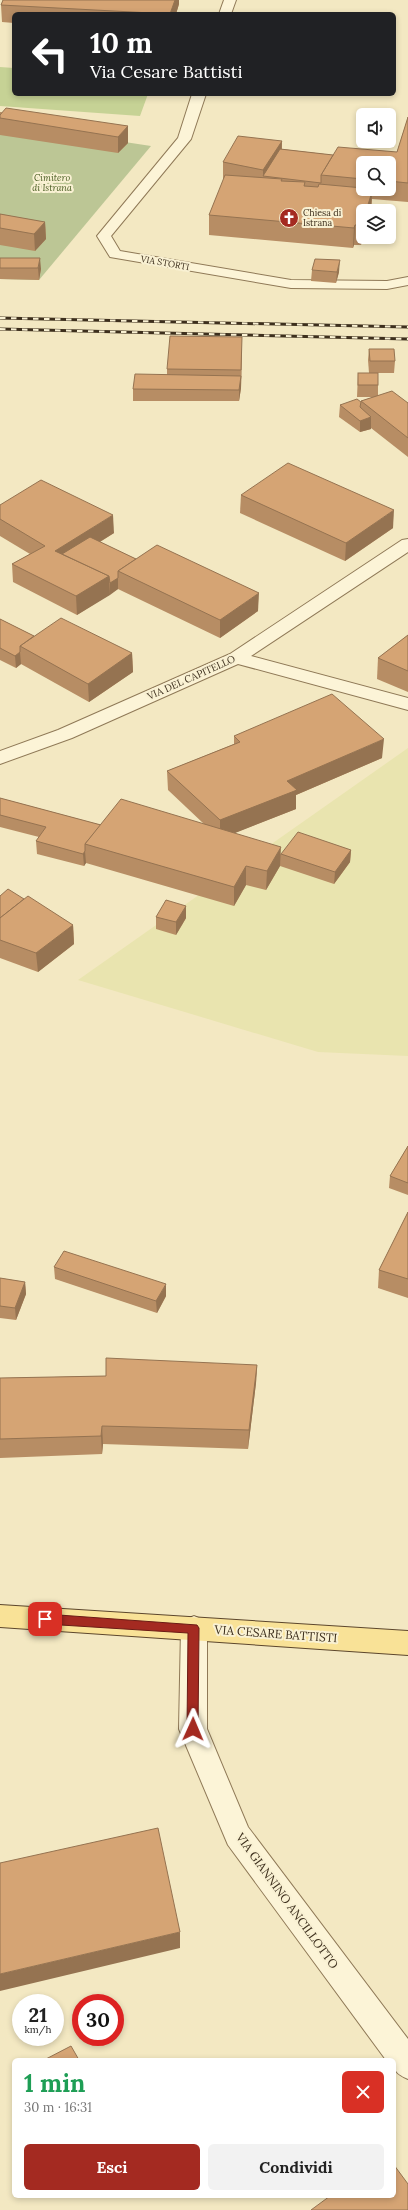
<!DOCTYPE html>
<html lang="it">
<meta charset="utf-8">
<style>
body{margin:0;font-family:Lora,serif;background:#f2f2f2;color:#222;height:100vh;display:flex;flex-direction:column;font-size:15px;white-space:nowrap}
*{box-sizing:border-box;margin:0}
p{font-size:13px;color:#767676}
.icon{flex:none;width:22px;height:22px;fill:none;stroke:currentColor;stroke-width:2;stroke-linecap:round;stroke-linejoin:round}
.map{position:relative;flex:1;overflow:hidden}
.details{position:absolute;left:12px;top:2058px;width:384px;height:140px;display:flex;flex-direction:column;background:#fff;border-radius:6px;box-shadow:0 2px 6px #0003}
.details>*{flex:none}
.hud{position:absolute;left:12px;top:12px;width:384px;height:84px;border-radius:6px;box-shadow:0 2px 6px #0003;background:#202124;color:#fff;overflow:hidden}
.fabs{position:absolute;left:356px;top:108px;display:grid;gap:8px}
.fabs a{display:grid;place-items:center;width:40px;height:40px;border-radius:6px;background:#fff;box-shadow:0 2px 6px #0003;font-size:20px}
.speed{position:absolute;left:12px;top:1994px;display:flex;gap:8px;font-size:20px;font-weight:700;text-align:center}
.speed>*{display:grid;place-content:center;width:52px;height:52px;border-radius:50%;background:#fff;box-shadow:0 2px 6px #0003;line-height:1}
.speed small{font-size:10px;font-weight:400}
.speed .limit{border:6px solid #d22;background:#fff;color:#111}
.pin{position:absolute;display:grid;place-items:center;width:34px;height:34px;color:#fff;margin:-17px;border-radius:8px;box-shadow:0 2px 6px #0006}
.me{position:absolute;width:44px;margin:-22px;rotate:1deg;stroke-linejoin:round;filter:drop-shadow(0 0 3px #0008)}
.turn{display:flex;align-items:center;gap:14px;height:84px;padding:0 12px;font-size:18px}
.turn .icon{width:52px;height:52px;stroke-width:2.5}
.turn b{display:block;font-size:28px;line-height:34px}
.round{display:grid;place-items:center;flex:none;width:42px;height:42px;border-radius:6px;background:#f2f2f2}
.summary{display:flex;align-items:center;justify-content:space-between;height:68px;padding:0 12px}
h1{font-size:24px;font-weight:800;line-height:30px;color:#1e9e55}
.primary-button{display:flex;gap:8px;margin-top:auto;padding:8px 12px}
.primary-button a{flex:1;height:46px;border-radius:6px;background:#a42a21;color:#fff;font-size:16px;font-weight:800;line-height:46px;text-align:center}
.primary-button a+a{background:#f2f2f2;color:#222}
.map>svg:first-child{display:block}
.farmland{fill:#e9e4af}
.green{fill:#c6d295}
.cemetery{fill:#bcc695}
.lines{fill:none;stroke-linecap:round;stroke-linejoin:round}
.minor-casing{stroke:#8f7957;stroke-width:2}
.major-casing{stroke:#5c462c;stroke-width:2}
.minor{fill:#fcf4d7;fill-rule:evenodd}
.major{fill:#f9e297;fill-rule:evenodd}
.rail-casing{stroke:#3d2f1d;stroke-width:3}
.rail{stroke:#f9f1d3;stroke-width:2;stroke-dasharray:5.5;stroke-linecap:butt}
.wall{fill:#b78d64;fill-rule:evenodd}
.shaded-wall{fill:#957351}
.building{fill:#d5a474;stroke:#957351}
.route{fill:#a42a21;stroke:#6b1b15}
.labels{text-anchor:middle;stroke-width:4;stroke-linejoin:round;paint-order:stroke}
.far-park-label{font-size:9px;font-style:italic;fill:#485c21;stroke:#f9f1d3}
.far-poi-label{font-size:9px;fill:#3d2f1d;stroke:#f9f1d3;text-anchor:start}
.far-street-label{font-size:9px;fill:#3d2f1d;stroke:#f9f1d3}
.street-label{font-size:10px;fill:#3d2f1d;stroke:#f9f1d3}
.near-street-label{font-size:12px;fill:#3d2f1d;stroke:#f9f1d3}
</style>
<div class="map">
<svg width="408" height="2210" viewBox="0 0 408 2210">
<rect width="100%" height="100%" fill="#f3e8c2"/>
<path class="farmland" d="M 408,748 L 408,1056 L 318,1052 L 78,980 Z"/>
<path class="green" d="M 0,67 L 14,68 L 14,94 L 148,94 L 140,116 L 0,106 Z"/>
<path class="cemetery" d="M 0,123 L 151,146 L 39,280 L 0,279 Z"/>
<g class="lines">
<defs>
<g id="minor">
<path d="M 224,0 L 236,0 L 231,14 L 219,14 Z"/>
<path d="M 192,94 L 206,94 L 191,139 L 111,236 L 120,251 L 291,280 L 387,281 L 408,277 L 408,285 L 387,289 L 291,288 L 110,257 L 97,236 L 178,138 Z"/>
<path d="M 408,539 L 408,552 L 251,656 L 408,698 L 408,710 L 238,664 L 72,738 L 0,764 L 0,751 L 58,730 L 230,654 L 402,540 Z"/>
<path d="M 194,1616 L 203,1620 L 207,1628 L 207,1729 L 248,1827 L 408,2039 L 408,2079 C 397,2074 394,2072 394,2060 L 386,2060 L 228,1845 L 179,1729 L 181,1628 L 185,1620 Z"/>
</g>
<path id="major" d="M 0,1605 L 408,1631 L 408,1655 L 0,1627 Z"/>
</defs>
<use href="#minor" class="minor-casing"/>
<use href="#major" class="major-casing"/>
<use href="#minor" class="minor"/>
<use href="#major" class="major"/>
<defs>
<g id="rail">
<path d="M 0,318 L 408,327"/>
<path d="M 0,329 L 408,339"/>
</g>
</defs>
<use href="#rail" class="rail-casing"/>
<use href="#rail" class="rail"/>
</g>
<g class="wall">
<path d="M 3,0 L 179,0 L 179,4 L 176,14 L 14,14 L 14,23 L 2,22 L 1,5 Z"/>
<path d="M 0,112 L 128,126 L 128,143 L 118,153 L 0,135 Z"/>
<path d="M 408,117 L 408,202 L 372,199 L 371,211 L 363,211 L 361,245 L 354,245 L 353,248 L 209,235 L 209,215 L 224,179 L 223,179 L 223,162 L 282,141 L 282,149 L 333,155 L 397,152 ZM 363,163 L 389,163 L 389,189 L 363,189 Z"/>
<path d="M 0,214 L 45,222 L 46,239 L 35,251 L 0,245 Z"/>
<path d="M 0,258 L 41,269 L 39,280 L 0,279 Z"/>
<path d="M 312,270 L 339,272 L 336,283 L 311,281 Z"/>
<path d="M 369,349 L 395,361 L 394,373 L 369,373 L 368,360 Z"/>
<path d="M 242,355 L 241,388 L 239,401 L 133,401 L 133,389 L 167,375 L 167,369 Z"/>
<path d="M 358,373 L 378,385 L 378,395 L 408,403 L 408,457 L 371,428 L 371,429 L 360,432 L 339,417 L 340,405 L 361,402 L 361,401 L 373,397 L 357,397 Z"/>
<path d="M 241,495 L 393,528 L 345,561 L 240,513 Z"/>
<path d="M 0,505 L 114,533 L 100,542 L 136,559 L 258,611 L 220,638 L 118,589 L 77,615 L 13,582 L 12,564 L 30,554 L 0,536 Z"/>
<path d="M 0,619 L 34,636 L 132,653 L 133,672 L 89,702 L 21,664 L 16,668 L 0,660 Z"/>
<path d="M 408,635 L 408,692 L 377,679 L 378,658 Z"/>
<path d="M 234,736 L 382,758 L 296,795 L 296,809 L 234,833 L 281,854 L 351,850 L 350,862 L 334,884 L 280,866 L 266,890 L 246,885 L 234,906 L 86,863 L 84,866 L 37,854 L 36,841 L 39,837 L 0,827 L 0,798 L 101,825 L 204,824 L 168,790 L 167,771 L 234,744 Z"/>
<path d="M 0,896 L 24,899 L 73,925 L 74,944 L 38,972 L 0,958 Z"/>
<path d="M 186,906 L 186,918 L 176,935 L 156,929 L 156,917 Z"/>
<path d="M 408,1146 L 408,1195 L 389,1188 L 390,1176 Z"/>
<path d="M 408,1212 L 408,1298 L 378,1288 L 379,1270 Z"/>
<path d="M 54,1267 L 166,1296 L 157,1313 L 55,1279 Z"/>
<path d="M 0,1278 L 25,1282 L 26,1294 L 16,1320 L 0,1318 Z"/>
<path d="M 257,1365 L 256,1383 L 248,1449 L 103,1444 L 102,1454 L 0,1458 L 0,1378 L 106,1376 Z"/>
</g>
<g class="shaded-wall">
<path d="M 175,0 L 179,0 L 179,4 L 176,14 L 170,14 Z"/>
<path d="M 128,126 L 128,143 L 118,153 L 118,137 Z"/>
<path d="M 282,141 L 281,157 L 263,176 L 263,187 L 263,170 Z"/>
<path d="M 372,192 L 371,211 L 366,211 Z"/>
<path d="M 45,222 L 46,239 L 35,251 L 34,234 Z"/>
<path d="M 363,222 L 363,237 L 364,237 L 361,245 L 362,225 Z"/>
<path d="M 355,225 L 354,245 L 353,248 L 354,228 Z"/>
<path d="M 40,258 L 41,269 L 39,280 L 38,268 Z"/>
<path d="M 340,260 L 339,272 L 336,283 L 337,272 Z"/>
<path d="M 242,337 L 241,388 L 239,401 L 239,390 L 241,376 Z"/>
<path d="M 371,417 L 371,429 L 360,432 L 360,421 Z"/>
<path d="M 394,510 L 393,528 L 345,561 L 346,543 Z"/>
<path d="M 113,515 L 114,533 L 67,562 L 55,551 Z"/>
<path d="M 109,576 L 110,595 L 77,615 L 76,596 Z"/>
<path d="M 118,578 L 118,589 L 110,595 L 110,583 Z"/>
<path d="M 259,593 L 258,611 L 220,638 L 220,620 Z"/>
<path d="M 20,652 L 21,664 L 16,668 L 15,656 Z"/>
<path d="M 132,653 L 133,672 L 89,702 L 88,684 Z"/>
<path d="M 384,739 L 382,758 L 296,795 L 296,809 L 220,839 L 220,820 L 287,781 Z"/>
<path d="M 281,847 L 280,866 L 266,890 L 267,871 Z"/>
<path d="M 351,850 L 350,862 L 334,884 L 335,872 Z"/>
<path d="M 85,851 L 86,863 L 84,866 L 83,854 Z"/>
<path d="M 246,866 L 246,885 L 234,906 L 234,887 Z"/>
<path d="M 186,906 L 186,918 L 176,935 L 176,922 Z"/>
<path d="M 73,925 L 74,944 L 38,972 L 36,953 Z"/>
<path d="M 25,1282 L 26,1294 L 16,1320 L 15,1308 Z"/>
<path d="M 166,1284 L 166,1296 L 157,1313 L 156,1301 Z"/>
<path d="M 257,1365 L 256,1383 L 248,1449 L 249,1430 Z"/>
<path d="M 102,1426 L 103,1444 L 102,1454 L 101,1436 Z"/>
<path d="M 180,1932 L 180,1948 L 0,1991 L 0,1974 Z"/>
</g>
<g class="building">
<path d="M 3,0 L 175,0 L 170,14 L 1,5 Z"/>
<path d="M 6,108 L 128,126 L 118,137 L 0,118 L 0,115 Z"/>
<path d="M 408,117 L 408,183 L 389,181 L 389,163 L 363,163 L 363,179 L 321,175 L 338,147 L 397,152 Z"/>
<path d="M 238,136 L 282,141 L 263,170 L 223,162 Z"/>
<path d="M 280,149 L 333,155 L 321,175 L 321,183 L 263,176 Z"/>
<path d="M 225,175 L 282,179 L 281,181 L 305,182 L 304,186 L 318,187 L 319,184 L 363,188 L 363,189 L 367,189 L 367,192 L 372,192 L 366,211 L 363,211 L 363,222 L 362,225 L 355,225 L 354,228 L 209,215 Z"/>
<path d="M 0,214 L 45,222 L 34,234 L 0,228 Z"/>
<path d="M 0,258 L 40,258 L 38,268 L 0,268 Z"/>
<path d="M 315,259 L 340,260 L 337,272 L 312,270 Z"/>
<path d="M 170,336 L 242,337 L 241,370 L 167,369 Z"/>
<path d="M 369,349 L 394,349 L 395,361 L 370,361 Z"/>
<rect x="358" y="373" width="20" height="12"/>
<path d="M 135,374 L 241,376 L 239,390 L 133,389 Z"/>
<path d="M 392,391 L 408,403 L 408,438 L 361,401 Z"/>
<path d="M 357,399 L 361,402 L 360,407 L 371,417 L 360,421 L 340,405 Z"/>
<path d="M 288,463 L 394,510 L 346,543 L 241,495 Z"/>
<path d="M 41,480 L 113,515 L 55,551 L 109,576 L 76,596 L 12,564 L 45,546 L 0,519 L 0,505 Z"/>
<path d="M 90,537 L 136,559 L 118,571 L 118,578 L 110,583 L 109,576 L 62,554 Z"/>
<path d="M 157,545 L 259,593 L 220,620 L 118,571 Z"/>
<path d="M 61,618 L 132,653 L 88,684 L 20,646 Z"/>
<path d="M 0,619 L 34,636 L 20,646 L 20,652 L 15,656 L 0,648 Z"/>
<path d="M 408,635 L 408,671 L 378,658 Z"/>
<path d="M 332,694 L 384,739 L 287,781 L 297,790 L 220,820 L 167,771 L 240,742 L 234,736 Z"/>
<path d="M 0,798 L 101,825 L 85,844 L 85,851 L 83,854 L 36,841 L 46,827 L 0,815 Z"/>
<path d="M 121,799 L 281,847 L 267,871 L 246,866 L 234,887 L 85,844 Z"/>
<path d="M 298,832 L 351,850 L 335,872 L 281,854 Z"/>
<path d="M 8,889 L 24,899 L 0,918 L 0,896 Z"/>
<path d="M 28,896 L 73,925 L 36,953 L 0,940 L 0,918 Z"/>
<path d="M 166,900 L 186,906 L 176,922 L 156,917 Z"/>
<path d="M 408,1146 L 408,1183 L 390,1176 Z"/>
<path d="M 408,1212 L 408,1279 L 379,1270 Z"/>
<path d="M 64,1251 L 166,1284 L 156,1301 L 54,1267 Z"/>
<path d="M 0,1278 L 25,1282 L 15,1308 L 0,1306 Z"/>
<path d="M 106,1358 L 257,1365 L 249,1430 L 102,1426 L 101,1436 L 0,1439 L 0,1378 L 106,1376 Z"/>
<path d="M 158,1828 L 180,1932 L 0,1974 L 0,1863 Z"/>
<path d="M 71,2046 L 79,2060 L 44,2060 Z"/>
<path d="M 394,2165 L 408,2184 L 408,2210 L 311,2210 L 330,2196 L 394,2196 Z"/>
</g>
<path class="route" d="M 45,1614 L 197,1625 L 199,1628 L 198,1729 L 197,1733 L 189,1733 L 187,1729 L 188,1633 L 45,1624 L 39,1619 Z"/>
<defs>
<symbol id="church-disc" viewBox="-11 -11 22 22"><circle r="9.5" fill="#a42a21" stroke="#f9f1d3"/><path d="M-1.2-6h2.4v3.5h3.3v2.4h-3.3V6h-2.4V-.1h-3.3v-2.4h3.3Z" fill="#fff"/></symbol>
</defs>
<g fill-rule="evenodd">
<use href="#church-disc" x="278" y="207" width="22" height="22"/>
</g>
<g class="labels">
<g class="far-park-label">
<text x="52" y="181">Cimitero<tspan x="52" dy="10">di Istrana</tspan></text>
</g>
<g class="far-poi-label">
<text x="303" y="216">Chiesa di<tspan x="303" dy="10">Istrana</tspan></text>
</g>
<g class="far-street-label">
<text transform="translate(165 263) rotate(10)" y="3">VIA STORTI</text>
</g>
<g class="street-label">
<text transform="translate(191 677) rotate(-24)" y="4">VIA DEL CAPITELLO</text>
</g>
<g class="near-street-label">
<text transform="translate(276 1634) rotate(4)" y="4">VIA CESARE BATTISTI</text>
<text transform="translate(287 1901) rotate(54)" y="4">VIA GIANNINO ANCILLOTTO</text>
</g>
</g>
</svg>
<div class="fabs">
<a><svg class="icon" aria-label="sound" viewBox="0 0 24 24"><path d="M4 9h4l5-4v14l-5-4H4zM17 9q2 3 0 6"/></svg></a>
<a><svg class="icon" aria-label="search" viewBox="0 0 24 24"><circle cx="10" cy="10" r="6"/><path d="M15 15l6 6"/></svg></a>
<a><svg class="icon" aria-label="layers" viewBox="0 0 24 24"><path d="M12 4l9 5-9 5-9-5zM3 14l9 5 9-5"/></svg></a>
</div>
<div class="speed"><div>21<small>km/h</small></div><div class="limit">30</div></div>
<div class="pin" style="left:45px;top:1619px;background:#d93025"><svg class="icon" aria-label="arrive" viewBox="0 0 24 24"><path d="M6 21V4h12l-3 4 3 4H6"/></svg></div>
<svg class="me" style="left:193px;top:1729px" viewBox="-20 -20 40 40"><path d="M0-17L14 15 0 8-14 15z" fill="#a42a21" stroke="#fff" stroke-width="4"/></svg>
<div class="hud">
<div class="turn"><svg class="icon" aria-label="left" viewBox="0 0 24 24"><path d="M17 20v-9H6M10 6l-5 5 5 5"/></svg><div><b>10 m</b>Via Cesare Battisti</div></div>
</div>
<section class="details">
<div class="summary"><div><h1>1 min</h1><p>30 m · 16:31</p></div><a class="round" style="background:#d93025;color:#fff"><svg class="icon" aria-label="close" viewBox="0 0 24 24"><path d="M6 6l12 12M18 6L6 18"/></svg></a></div>
<div class="primary-button"><a>Esci</a><a>Condividi</a></div>
</section>
</div>
